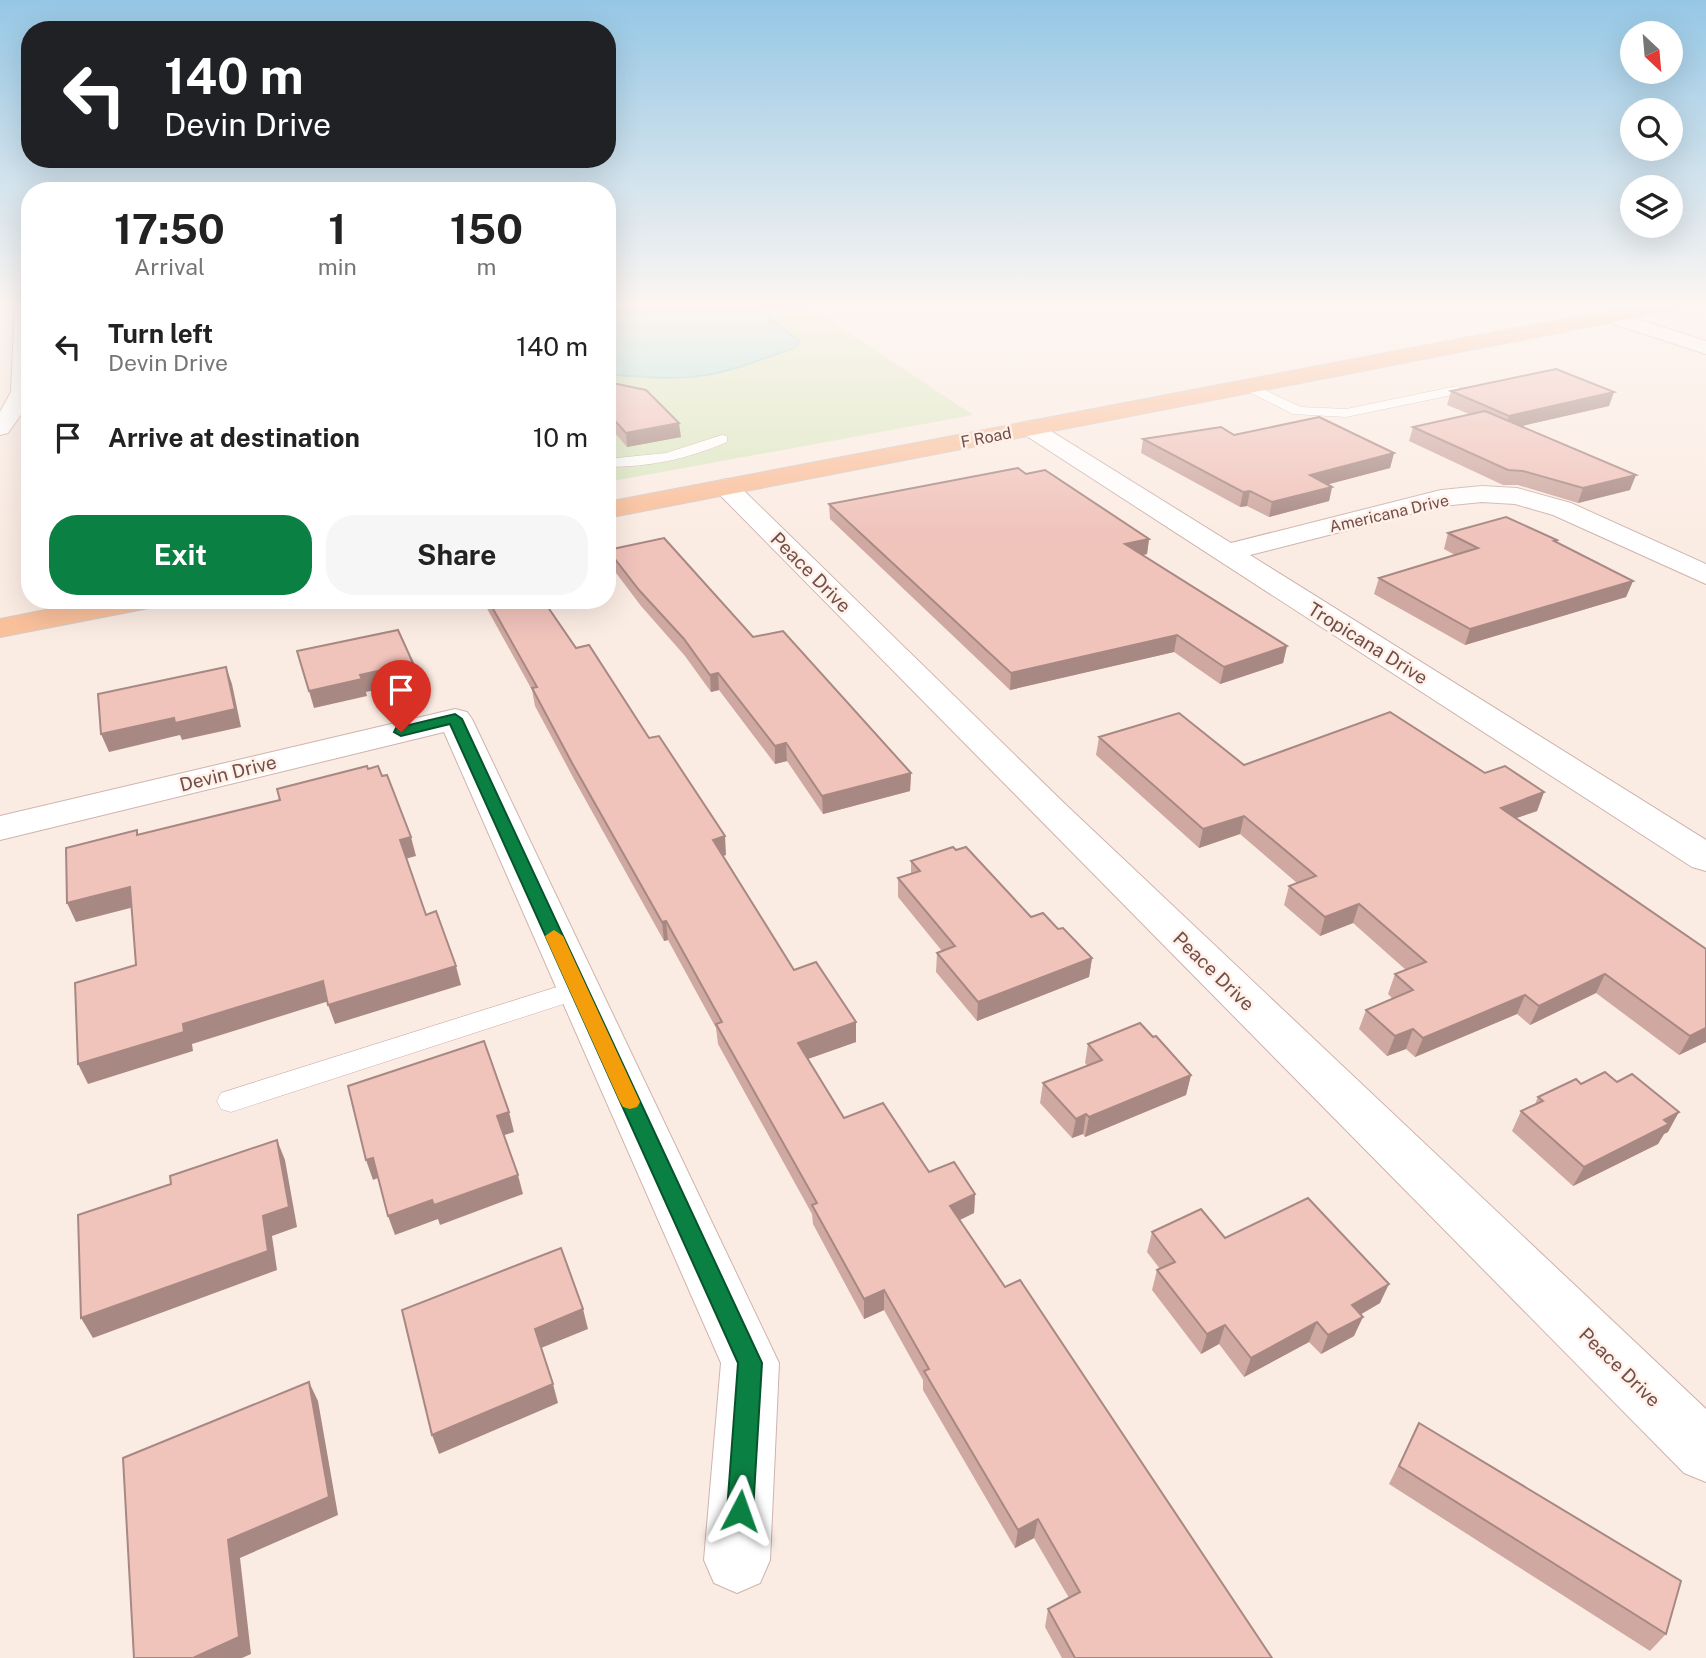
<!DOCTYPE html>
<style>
body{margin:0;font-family:"Public Sans",sans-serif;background:#f6f6f6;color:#222;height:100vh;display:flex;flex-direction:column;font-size:26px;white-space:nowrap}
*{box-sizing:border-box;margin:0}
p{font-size:23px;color:#767676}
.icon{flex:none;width:38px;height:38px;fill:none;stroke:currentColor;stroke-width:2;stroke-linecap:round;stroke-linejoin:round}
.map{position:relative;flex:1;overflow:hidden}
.panel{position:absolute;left:21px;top:182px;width:595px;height:427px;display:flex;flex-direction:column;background:#fff;border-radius:28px;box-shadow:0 7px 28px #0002}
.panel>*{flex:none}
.hud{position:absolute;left:21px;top:21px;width:595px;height:147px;border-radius:28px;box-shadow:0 7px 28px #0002;background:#202124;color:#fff;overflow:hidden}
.needle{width:46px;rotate:154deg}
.fabs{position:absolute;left:1620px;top:21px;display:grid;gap:14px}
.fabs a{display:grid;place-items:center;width:63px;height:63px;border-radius:50%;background:#fff;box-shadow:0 7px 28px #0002;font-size:35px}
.pin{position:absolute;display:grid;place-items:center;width:60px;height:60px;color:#fff;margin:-72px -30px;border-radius:50% 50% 50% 0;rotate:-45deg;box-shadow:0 0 7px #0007}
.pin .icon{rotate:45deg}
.me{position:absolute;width:77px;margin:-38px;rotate:4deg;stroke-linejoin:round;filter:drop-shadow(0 0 5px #0008)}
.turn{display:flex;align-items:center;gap:24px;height:147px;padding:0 28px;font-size:32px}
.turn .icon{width:91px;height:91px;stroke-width:2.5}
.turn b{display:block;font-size:49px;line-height:60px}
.eta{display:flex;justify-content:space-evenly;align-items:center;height:119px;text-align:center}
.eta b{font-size:42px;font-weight:700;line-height:49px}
.action{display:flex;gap:14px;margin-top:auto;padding:14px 28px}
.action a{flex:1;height:80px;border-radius:28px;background:#0b8043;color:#fff;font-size:28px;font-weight:700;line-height:80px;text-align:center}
.action a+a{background:#f6f6f6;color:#222}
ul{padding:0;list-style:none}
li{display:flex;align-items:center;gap:21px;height:91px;padding:0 28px}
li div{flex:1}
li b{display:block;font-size:26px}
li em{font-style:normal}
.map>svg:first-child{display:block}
.green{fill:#dbe8c2}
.water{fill:#b8e4e0;stroke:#9ed6d1;stroke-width:2}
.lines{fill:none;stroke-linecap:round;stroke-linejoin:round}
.service-casing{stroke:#ceb3ad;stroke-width:1}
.minor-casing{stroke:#ceb3ad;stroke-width:2}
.tertiary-casing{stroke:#ceb3ad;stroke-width:2}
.primary-casing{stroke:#d5cac9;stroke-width:2}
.service{fill:#fff;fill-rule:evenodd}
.minor{fill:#fff;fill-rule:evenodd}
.tertiary{fill:#fff;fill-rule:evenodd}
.primary{fill:#f9c09c;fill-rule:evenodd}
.wall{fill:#cea8a1}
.shaded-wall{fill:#a88883}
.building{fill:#f0c3bb;stroke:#a88883;stroke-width:2}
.route{fill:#0b8043;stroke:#07532c;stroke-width:2}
.slow{fill:#f59e0b}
.labels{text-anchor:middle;stroke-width:5;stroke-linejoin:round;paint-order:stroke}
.far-street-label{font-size:16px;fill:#724e4a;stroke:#fff0e8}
.street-label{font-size:19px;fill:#724e4a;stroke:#fff0e8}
</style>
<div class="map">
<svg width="1706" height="1658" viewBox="0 0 1706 1658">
<rect width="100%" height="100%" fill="#fbece3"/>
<path class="green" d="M 607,303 L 804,303 L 973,415 L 607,482 Z"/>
<path class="water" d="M 607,303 L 750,303 L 799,341 L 798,345 C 787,352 774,355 762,359 C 703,382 669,380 607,374 Z"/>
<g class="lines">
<defs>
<g id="service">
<path d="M 1566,303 L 1583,303 L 1618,317 L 1608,319 Z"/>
<path d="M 1250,383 L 1301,407 L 1346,409 L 1457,386 L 1464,390 L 1457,394 L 1346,417 L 1293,414 L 1245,390 L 1244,387 Z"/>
<path d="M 722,435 L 727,436 L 727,442 C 688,459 649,467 607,467 L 607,459 L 666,453 Z"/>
<path d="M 579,980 L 588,982 L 592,989 L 588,996 L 231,1112 L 221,1109 L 217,1101 L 221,1093 Z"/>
</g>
<g id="minor">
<path d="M 15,303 L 30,303 L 30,402 L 8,433 L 0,435 L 0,412 L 11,392 Z"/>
<path d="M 1030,421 L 1038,423 L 1231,543 L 1441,490 L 1482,486 L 1517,488 L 1571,503 L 1706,564 L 1706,584 L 1553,515 L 1515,504 L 1482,502 L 1442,506 L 1250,555 L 1706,840 L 1706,871 L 1692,867 L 1022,433 L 1018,428 L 1022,423 Z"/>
<path d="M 726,479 L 735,482 L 1064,803 L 1706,1409 L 1706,1482 L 1684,1473 L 717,492 L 713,487 L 717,482 Z"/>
<path d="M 455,709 L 467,712 L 472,719 L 779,1363 L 770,1560 L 760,1583 L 737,1593 L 714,1583 L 704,1560 L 721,1363 L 444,732 L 0,840 L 0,816 Z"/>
</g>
<path id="tertiary" d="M 1612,311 L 1706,341 L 1706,354 L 1605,321 L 1602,317 L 1605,313 Z"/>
<g id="primary">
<path d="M 1648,303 L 1689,303 L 1680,309 L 607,518 L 607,502 Z"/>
<path d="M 96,600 L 159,600 L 155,606 L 144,609 L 0,637 L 0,619 Z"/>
</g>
</defs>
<use href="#service" class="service-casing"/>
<use href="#minor" class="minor-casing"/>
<use href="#tertiary" class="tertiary-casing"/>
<use href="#primary" class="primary-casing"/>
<use href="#service" class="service"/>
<use href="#minor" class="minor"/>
<use href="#tertiary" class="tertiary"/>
<use href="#primary" class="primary"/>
</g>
<g class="wall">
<path d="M 607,382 L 681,437 L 627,447 L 607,424 Z"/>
<path d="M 1451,391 L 1614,392 L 1609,406 L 1521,426 L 1630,490 L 1578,503 L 1518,485 L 1503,485 L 1409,441 L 1413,427 L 1469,414 L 1447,405 Z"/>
<path d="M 1234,435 L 1394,453 L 1390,468 L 1328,484 L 1332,487 L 1329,501 L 1269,517 L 1247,506 L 1240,507 L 1141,453 L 1143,439 Z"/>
<path d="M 1026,474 L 1149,539 L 1147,554 L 1143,555 L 1287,646 L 1283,663 L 1220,684 L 1174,652 L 1010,690 L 830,519 L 829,504 Z"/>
<path d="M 1448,533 L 1556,542 L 1633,581 L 1626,597 L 1465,645 L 1374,594 L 1379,578 L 1455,555 L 1444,549 Z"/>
<path d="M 608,550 L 753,637 L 911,773 L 910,791 L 823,814 L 787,761 L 775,764 L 719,690 L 711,692 L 685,656 L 641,606 L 610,565 Z"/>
<path d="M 484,600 L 543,600 L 576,648 L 726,855 L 723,856 L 794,970 L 856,1042 L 808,1059 L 844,1118 L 929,1172 L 975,1194 L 974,1213 L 960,1220 L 1005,1287 L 1272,1658 L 1062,1658 L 1045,1627 L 1048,1609 L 1069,1598 L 1034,1538 L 1015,1548 L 923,1390 L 923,1380 L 884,1310 L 864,1319 L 813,1224 L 812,1214 L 718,1044 L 716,1028 L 668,940 L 664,941 L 575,781 L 535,706 L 532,690 L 485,605 Z"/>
<path d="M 1099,737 L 1244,765 L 1485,773 L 1544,792 L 1537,811 L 1516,818 L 1706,949 L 1706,1042 L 1679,1055 L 1596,993 L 1530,1025 L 1517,1014 L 1415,1057 L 1406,1049 L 1387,1056 L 1359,1029 L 1366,1010 L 1393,999 L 1388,994 L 1395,974 L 1406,970 L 1353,923 L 1320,936 L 1284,905 L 1289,886 L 1297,883 L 1240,834 L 1199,848 L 1096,755 Z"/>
<path d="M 911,861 L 1058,929 L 1092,958 L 1089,977 L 977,1021 L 936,972 L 937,953 L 942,951 L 898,897 L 898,878 L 911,874 Z"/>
<path d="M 1153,1037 L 1191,1075 L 1186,1095 L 1085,1137 L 1083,1134 L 1072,1138 L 1040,1103 L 1043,1083 L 1088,1066 L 1085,1063 L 1088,1044 Z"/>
<path d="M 1581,1084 L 1668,1132 L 1664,1134 L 1658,1144 L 1573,1186 L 1512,1131 L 1521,1111 L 1535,1104 L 1538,1097 Z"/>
<path d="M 1152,1232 L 1225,1238 L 1380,1303 L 1360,1315 L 1354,1336 L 1321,1354 L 1309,1342 L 1244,1377 L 1219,1344 L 1201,1354 L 1152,1290 L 1157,1270 L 1160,1269 L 1147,1252 Z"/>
<path d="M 1419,1423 L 1666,1634 L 1650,1651 L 1389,1484 Z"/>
</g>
<g class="shaded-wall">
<path d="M 1614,392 L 1609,406 L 1505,430 L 1509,416 Z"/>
<path d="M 679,423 L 681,437 L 627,447 L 626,433 Z"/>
<path d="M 1394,453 L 1390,468 L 1307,490 L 1310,475 Z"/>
<path d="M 1636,475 L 1630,490 L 1578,503 L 1583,488 Z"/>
<path d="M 1332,487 L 1329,501 L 1269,517 L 1272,502 Z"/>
<path d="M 1250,491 L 1247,506 L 1240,507 L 1243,492 Z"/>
<path d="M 1149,539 L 1147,554 L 1123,560 L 1125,544 Z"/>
<path d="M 1633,581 L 1626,597 L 1465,645 L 1470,629 Z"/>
<path d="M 1177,635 L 1174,652 L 1010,690 L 1011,673 Z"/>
<path d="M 1287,646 L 1283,663 L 1220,684 L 1224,667 Z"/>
<path d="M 413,663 L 417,680 L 366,692 L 367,696 L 314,708 L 309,691 L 360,675 Z"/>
<path d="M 226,667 L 232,684 L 241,727 L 182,740 L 180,735 L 109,752 L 101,734 L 174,718 Z"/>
<path d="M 718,673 L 719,690 L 711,692 L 710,675 Z"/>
<path d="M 786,743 L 787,761 L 775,764 L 775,746 Z"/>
<path d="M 911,773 L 910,791 L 823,814 L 822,796 Z"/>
<path d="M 1544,792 L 1537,811 L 1494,826 L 1501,808 Z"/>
<path d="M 1244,816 L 1240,834 L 1199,848 L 1203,829 Z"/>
<path d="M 725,836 L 726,855 L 714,858 L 713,840 Z"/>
<path d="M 411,837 L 416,856 L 405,859 L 400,840 Z"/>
<path d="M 130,887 L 138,906 L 76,922 L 67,903 Z"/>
<path d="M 1359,904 L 1353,923 L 1320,936 L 1325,917 Z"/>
<path d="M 666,921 L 668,940 L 664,941 L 662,922 Z"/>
<path d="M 1092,958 L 1089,977 L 977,1021 L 978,1002 Z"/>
<path d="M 456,966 L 461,985 L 335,1024 L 328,1005 Z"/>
<path d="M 1605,974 L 1596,993 L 1530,1025 L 1539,1006 Z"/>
<path d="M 323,981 L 329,1001 L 192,1044 L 193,1051 L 88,1084 L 78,1064 L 183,1024 Z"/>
<path d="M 1525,995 L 1517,1014 L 1415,1057 L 1423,1038 Z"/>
<path d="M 856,1022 L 856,1042 L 799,1062 L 798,1043 Z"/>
<path d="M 1706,1028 L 1706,1042 L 1679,1055 L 1690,1036 Z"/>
<path d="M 1413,1029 L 1406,1049 L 1387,1056 L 1395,1036 Z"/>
<path d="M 1191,1075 L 1186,1095 L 1085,1137 L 1089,1117 Z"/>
<path d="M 509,1112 L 514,1132 L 502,1136 L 497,1116 Z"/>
<path d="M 1679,1112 L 1668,1132 L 1664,1134 L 1658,1144 L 1573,1186 L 1584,1167 Z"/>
<path d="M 1086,1114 L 1083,1134 L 1072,1138 L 1076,1119 Z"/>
<path d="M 277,1140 L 285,1160 L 297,1227 L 272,1236 L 277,1270 L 93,1338 L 81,1318 L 263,1216 Z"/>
<path d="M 373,1158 L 380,1177 L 373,1180 L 366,1160 Z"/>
<path d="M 518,1175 L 523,1194 L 440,1225 L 438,1219 L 395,1235 L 388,1216 L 432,1200 Z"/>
<path d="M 975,1194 L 974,1213 L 949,1225 L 950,1206 Z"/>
<path d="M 1389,1284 L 1380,1303 L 1344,1324 L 1352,1305 Z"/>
<path d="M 884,1290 L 884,1310 L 864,1319 L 864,1299 Z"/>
<path d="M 583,1309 L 588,1329 L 541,1348 L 535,1329 Z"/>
<path d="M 1363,1317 L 1354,1336 L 1321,1354 L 1328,1335 Z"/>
<path d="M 1317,1322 L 1309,1342 L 1244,1377 L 1251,1358 Z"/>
<path d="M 1225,1325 L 1219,1344 L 1201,1354 L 1207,1334 Z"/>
<path d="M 309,1382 L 318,1401 L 338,1515 L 240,1558 L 251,1654 L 242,1658 L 193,1658 L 228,1540 Z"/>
<path d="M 553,1384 L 558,1403 L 439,1454 L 432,1435 Z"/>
<path d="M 1038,1519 L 1034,1538 L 1015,1548 L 1018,1530 Z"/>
</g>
<g class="building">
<path d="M 1556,369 L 1614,392 L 1509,416 L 1451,391 Z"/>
<path d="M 607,382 L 646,390 L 679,423 L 626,433 L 607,412 Z"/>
<path d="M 1485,411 L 1636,475 L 1583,488 L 1523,471 L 1508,470 L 1413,427 Z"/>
<path d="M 1319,417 L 1394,453 L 1310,475 L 1332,487 L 1272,502 L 1250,491 L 1243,492 L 1143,439 L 1221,427 L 1234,435 Z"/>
<path d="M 1018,468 L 1026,474 L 1045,470 L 1149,539 L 1125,544 L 1287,646 L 1224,667 L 1177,635 L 1011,673 L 829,504 Z"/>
<path d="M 1506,517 L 1557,540 L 1554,541 L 1633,581 L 1470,629 L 1379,578 L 1478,548 L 1448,533 Z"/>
<path d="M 664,538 L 753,637 L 783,631 L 911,773 L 822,796 L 786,743 L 775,746 L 718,673 L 710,675 L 684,639 L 639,590 L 608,550 Z"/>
<path d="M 488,600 L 543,600 L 576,648 L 589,645 L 649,738 L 659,736 L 725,836 L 713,840 L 794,970 L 816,962 L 856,1022 L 798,1043 L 844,1118 L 883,1103 L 929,1172 L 954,1162 L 975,1194 L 950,1206 L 1005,1287 L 1020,1280 L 1272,1658 L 1075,1658 L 1048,1609 L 1080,1592 L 1038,1519 L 1018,1530 L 924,1371 L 929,1369 L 884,1290 L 864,1299 L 812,1205 L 817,1203 L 716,1024 L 722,1022 L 666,921 L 662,922 L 572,763 L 532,688 L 537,687 Z"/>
<path d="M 398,630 L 413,663 L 360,675 L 362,679 L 309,691 L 297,651 Z"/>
<path d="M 226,667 L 235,709 L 175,723 L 174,718 L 101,734 L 98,694 Z"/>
<path d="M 1390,712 L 1485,773 L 1505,766 L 1544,792 L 1501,808 L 1706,949 L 1706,1028 L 1690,1036 L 1605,974 L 1539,1006 L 1525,995 L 1423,1038 L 1413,1029 L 1395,1036 L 1366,1010 L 1413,990 L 1395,974 L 1426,962 L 1359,904 L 1325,917 L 1289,886 L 1316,876 L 1244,816 L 1203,829 L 1099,737 L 1179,713 L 1244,765 Z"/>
<path d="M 367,766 L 368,769 L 378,766 L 382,776 L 387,775 L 411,837 L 400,840 L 426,915 L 436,911 L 456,966 L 328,1005 L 323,981 L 183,1024 L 184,1032 L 78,1064 L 75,983 L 136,965 L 130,887 L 67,903 L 66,848 L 137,830 L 137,835 L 280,800 L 277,789 Z"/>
<path d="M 953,847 L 956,850 L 966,847 L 1031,917 L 1043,913 L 1058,929 L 1063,928 L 1092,958 L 978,1002 L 937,953 L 955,946 L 898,878 L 920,871 L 911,861 Z"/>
<path d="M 1140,1023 L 1153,1037 L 1156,1036 L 1191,1075 L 1089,1117 L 1086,1114 L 1076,1119 L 1043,1083 L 1102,1060 L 1088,1044 Z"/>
<path d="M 484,1041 L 509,1112 L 497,1116 L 518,1175 L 434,1205 L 432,1200 L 388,1216 L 373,1158 L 366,1160 L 348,1086 Z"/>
<path d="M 1605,1072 L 1617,1082 L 1632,1074 L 1679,1112 L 1664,1120 L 1669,1124 L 1584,1167 L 1521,1111 L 1543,1101 L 1538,1097 L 1576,1079 L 1581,1084 Z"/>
<path d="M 277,1140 L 289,1207 L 263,1216 L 268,1251 L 81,1318 L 78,1215 L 171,1184 L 170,1176 Z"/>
<path d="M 1308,1198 L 1389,1284 L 1352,1305 L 1363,1317 L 1328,1335 L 1317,1322 L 1251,1358 L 1225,1325 L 1207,1334 L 1157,1270 L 1175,1262 L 1152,1232 L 1201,1209 L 1225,1238 Z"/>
<path d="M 561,1248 L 583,1309 L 535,1329 L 553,1384 L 432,1435 L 402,1310 Z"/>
<path d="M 309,1382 L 329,1497 L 228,1540 L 239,1637 L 193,1658 L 134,1658 L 123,1458 Z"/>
<path d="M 1419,1423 L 1681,1581 L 1666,1634 L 1399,1466 Z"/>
</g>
<linearGradient id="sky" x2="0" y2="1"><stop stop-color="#95c7e5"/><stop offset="0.57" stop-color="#fdf6f2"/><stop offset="1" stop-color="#fdf6f2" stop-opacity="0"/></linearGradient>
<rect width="1706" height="536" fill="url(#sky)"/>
<path class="route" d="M 455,714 L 462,719 L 762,1363 L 753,1511 L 749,1520 L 740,1524 L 731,1520 L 727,1511 L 738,1363 L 450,724 L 401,736 L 394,732 L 396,728 Z"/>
<path class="slow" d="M 554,930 L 563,936 L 640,1102 L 637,1107 L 630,1109 L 623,1107 L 620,1102 L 545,936 Z"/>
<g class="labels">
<g class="far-street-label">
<text transform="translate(986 437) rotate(-11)" y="6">F Road</text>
<text transform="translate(1389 513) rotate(-13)" y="6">Americana Drive</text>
</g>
<g class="street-label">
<text transform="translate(811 572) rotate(45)" y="7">Peace Drive</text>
<text transform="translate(1368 643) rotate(32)" y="7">Tropicana Drive</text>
<text transform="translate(228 773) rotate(-14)" y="7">Devin Drive</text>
<text transform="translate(1214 971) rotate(44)" y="7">Peace Drive</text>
<text transform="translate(1620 1367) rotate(44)" y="7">Peace Drive</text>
</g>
</g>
</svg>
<div class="fabs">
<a><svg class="needle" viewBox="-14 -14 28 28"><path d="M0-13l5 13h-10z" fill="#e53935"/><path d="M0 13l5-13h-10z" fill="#767676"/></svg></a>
<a><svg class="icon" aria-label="search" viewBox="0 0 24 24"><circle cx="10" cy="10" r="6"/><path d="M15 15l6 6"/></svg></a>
<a><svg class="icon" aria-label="layers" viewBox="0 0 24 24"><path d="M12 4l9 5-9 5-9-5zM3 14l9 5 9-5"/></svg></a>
</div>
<div class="pin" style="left:401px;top:732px;background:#d93025"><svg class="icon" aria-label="arrive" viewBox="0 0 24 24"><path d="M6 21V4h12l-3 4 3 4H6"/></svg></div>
<svg class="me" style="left:740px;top:1511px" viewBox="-20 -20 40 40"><path d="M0-17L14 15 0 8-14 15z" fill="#0b8043" stroke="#fff" stroke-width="4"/></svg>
<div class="hud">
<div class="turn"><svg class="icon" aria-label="left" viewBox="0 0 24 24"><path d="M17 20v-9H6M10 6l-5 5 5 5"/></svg><div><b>140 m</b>Devin Drive</div></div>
</div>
<section class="panel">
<div class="eta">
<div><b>17:50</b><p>Arrival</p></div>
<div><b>1</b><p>min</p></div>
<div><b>150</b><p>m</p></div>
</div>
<ul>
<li><svg class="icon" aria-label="left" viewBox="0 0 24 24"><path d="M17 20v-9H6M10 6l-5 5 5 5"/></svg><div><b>Turn left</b><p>Devin Drive</p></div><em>140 m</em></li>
<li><svg class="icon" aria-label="arrive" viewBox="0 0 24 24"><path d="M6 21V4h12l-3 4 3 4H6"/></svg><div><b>Arrive at destination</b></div><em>10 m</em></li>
</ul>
<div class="action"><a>Exit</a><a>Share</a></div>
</section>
</div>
